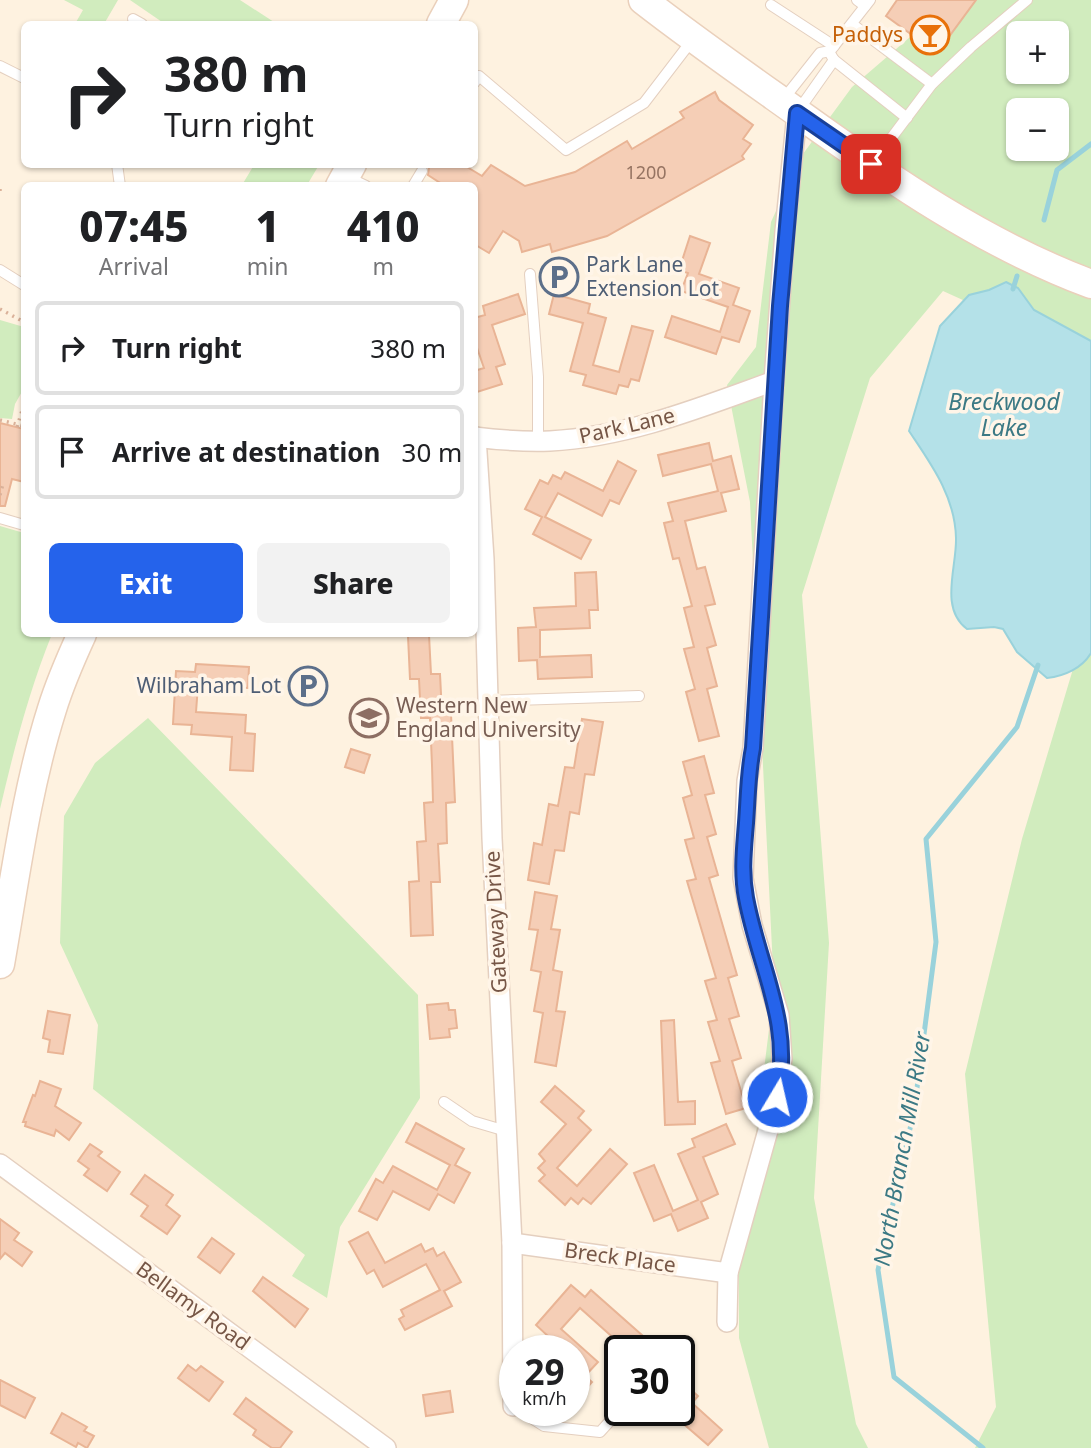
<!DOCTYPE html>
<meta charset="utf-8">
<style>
body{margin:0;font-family:"Noto Sans",sans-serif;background:#f2f2f2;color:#202124;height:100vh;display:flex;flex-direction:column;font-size:26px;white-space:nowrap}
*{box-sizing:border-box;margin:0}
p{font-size:23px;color:#757577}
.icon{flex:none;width:38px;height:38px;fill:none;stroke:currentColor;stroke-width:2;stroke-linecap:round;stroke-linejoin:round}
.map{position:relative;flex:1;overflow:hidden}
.details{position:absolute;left:21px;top:182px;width:457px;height:455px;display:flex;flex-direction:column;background:#fff;border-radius:10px;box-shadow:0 2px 5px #0004}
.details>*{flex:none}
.top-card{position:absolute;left:21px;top:21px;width:457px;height:147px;border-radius:10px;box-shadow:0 2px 5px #0004;background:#fff;color:#202124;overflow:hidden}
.controls{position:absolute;left:1006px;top:21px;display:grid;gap:14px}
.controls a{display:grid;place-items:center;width:63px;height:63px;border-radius:10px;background:#fff;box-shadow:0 2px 5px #0004;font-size:35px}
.speed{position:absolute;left:499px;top:1335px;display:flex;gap:14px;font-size:35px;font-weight:700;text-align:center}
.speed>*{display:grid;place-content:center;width:91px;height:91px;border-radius:50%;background:#fff;box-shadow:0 2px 5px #0004;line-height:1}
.speed small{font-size:18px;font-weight:400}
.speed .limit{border:4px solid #111;border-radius:10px;background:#fff;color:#111}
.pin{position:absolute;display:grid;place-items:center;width:60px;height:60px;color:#fff;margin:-30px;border-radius:14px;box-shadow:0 4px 10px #0006}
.me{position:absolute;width:77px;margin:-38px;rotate:9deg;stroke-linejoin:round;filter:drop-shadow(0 0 5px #0008)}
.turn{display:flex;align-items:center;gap:24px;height:147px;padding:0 28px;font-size:32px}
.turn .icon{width:91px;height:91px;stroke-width:2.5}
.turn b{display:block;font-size:49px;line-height:60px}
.eta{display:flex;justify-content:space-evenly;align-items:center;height:119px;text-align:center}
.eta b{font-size:42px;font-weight:800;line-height:49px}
.button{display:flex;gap:14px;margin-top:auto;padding:14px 28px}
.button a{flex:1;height:80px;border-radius:10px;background:#2563eb;color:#fff;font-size:28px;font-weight:800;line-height:80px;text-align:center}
.button a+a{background:#f2f2f2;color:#202124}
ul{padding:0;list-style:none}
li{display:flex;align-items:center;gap:21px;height:94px;margin:0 14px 10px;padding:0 14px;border:4px solid #e0e0e0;border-radius:10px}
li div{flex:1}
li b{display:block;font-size:26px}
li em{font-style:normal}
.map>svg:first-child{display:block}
.green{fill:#d1ecbe;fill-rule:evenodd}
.water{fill:#b4e1e8;stroke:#99d2db;stroke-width:2}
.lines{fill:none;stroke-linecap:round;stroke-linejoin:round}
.stream{stroke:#99d2db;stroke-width:5}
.building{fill:#f5ceb6;stroke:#e9b495;stroke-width:2}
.lane-casing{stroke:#e4cfbf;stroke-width:12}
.street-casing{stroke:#e4cfbf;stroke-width:22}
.secondary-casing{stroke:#ead0bb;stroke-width:31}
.path{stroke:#dab199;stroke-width:3.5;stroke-dasharray:2 5;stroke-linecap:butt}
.lane{stroke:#fff;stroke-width:10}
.street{stroke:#fff;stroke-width:19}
.secondary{stroke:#fff;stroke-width:28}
.route-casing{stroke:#184099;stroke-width:18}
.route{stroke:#2563eb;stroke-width:12}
.labels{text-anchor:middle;stroke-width:7;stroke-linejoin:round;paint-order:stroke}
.number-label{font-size:18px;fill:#967462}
.food-label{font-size:21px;fill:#c56008;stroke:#fff5e8;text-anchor:end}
.service-label{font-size:21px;fill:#4e5e75;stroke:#fff5e8;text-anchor:start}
.street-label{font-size:21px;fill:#765646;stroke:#fff5e8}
.education-label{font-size:21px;fill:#785e54;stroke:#fff5e8;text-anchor:start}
.water-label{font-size:23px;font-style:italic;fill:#3b7984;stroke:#fff5e8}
</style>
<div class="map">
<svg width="1091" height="1448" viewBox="0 0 1091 1448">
<rect width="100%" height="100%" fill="#fef2e0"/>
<g class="green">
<path d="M 64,0 L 118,0 L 104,24 L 75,24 L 83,10 Z"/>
<path d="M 130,0 L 240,0 L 277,24 L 165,24 Z"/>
<path d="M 953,0 L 1091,0 L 1091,366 L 1082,354 L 943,291 L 870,378 L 802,595 L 829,943 L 814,1198 L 856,1424 L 868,1448 L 769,1448 L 739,1338 L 739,1271 L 774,989 L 750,502 L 727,385 L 756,347 L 771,222 L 800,158 L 852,87 ZM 1018,33 L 1057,33 L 1057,72 L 1018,72 ZM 1018,110 L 1057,110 L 1057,149 L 1018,149 Z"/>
<path d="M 254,165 L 254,164 L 319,165 L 307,185 L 242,185 Z"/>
<path d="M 0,320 L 24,327 L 24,388 L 15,404 L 12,419 L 0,418 Z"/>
<path d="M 0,526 L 24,533 L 24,634 L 52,634 C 29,691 14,749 0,809 Z"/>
<path d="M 1091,609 L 1091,1448 L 975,1448 L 996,1407 L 965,1074 L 1022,839 Z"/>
<path d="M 148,718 L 418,995 L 420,1098 L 340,1227 L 327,1298 L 292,1276 L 305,1255 L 93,1089 L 98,1025 L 60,943 L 64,816 L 95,763 Z"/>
</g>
<path class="water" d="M 1006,282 L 1018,288 L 1034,310 L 1091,341 L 1091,653 C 1082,668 1065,676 1047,678 L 1017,652 L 1003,629 L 994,627 L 967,629 C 939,608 957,567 956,538 C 955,496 931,464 909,431 L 940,326 L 969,295 L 989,290 Z"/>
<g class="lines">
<g class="stream">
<path d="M 1044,220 L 1057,170 L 1091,144"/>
<path d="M 1013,289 L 1017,276"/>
<path d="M 983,1448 L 894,1377 L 878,1270 L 914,1111 L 936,942 L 926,839 L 1017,727 L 1038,665"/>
</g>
</g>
<g class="building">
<path d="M 897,0 L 976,0 L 937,53 L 886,16 Z"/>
<path d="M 715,92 L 719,100 L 753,125 L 743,139 L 751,144 L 742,156 L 744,159 L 607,236 L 552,252 L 550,244 L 522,252 L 519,241 L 503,231 L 489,253 L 474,244 L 474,186 L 445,186 L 428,175 L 429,168 L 425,164 L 462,164 L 482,176 L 491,165 L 525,186 L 575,172 L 627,141 L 632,149 L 684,118 L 680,112 Z"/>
<path d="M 690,236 L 710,243 L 699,274 L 739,288 L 733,305 L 750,311 L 739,342 L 722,337 L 716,354 L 665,337 L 672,316 L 720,332 L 728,307 L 681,291 L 688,273 L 679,270 Z"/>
<path d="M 518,294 L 525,314 L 492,325 L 505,364 L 496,367 L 502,384 L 474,393 L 474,371 L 484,368 L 474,339 L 474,318 L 485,315 L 483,306 Z"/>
<path d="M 554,294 L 590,304 L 588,313 L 606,318 L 593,365 L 619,372 L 632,326 L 653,331 L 639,381 L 631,379 L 628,387 L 619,385 L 616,394 L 583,385 L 586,375 L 570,371 L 583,323 L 549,314 Z"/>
<path d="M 0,423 L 24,429 L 24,482 L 12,479 L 5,506 L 0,506 Z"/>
<path d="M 709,443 L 713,461 L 731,456 L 739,489 L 721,493 L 726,511 L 685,521 L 697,569 L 705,567 L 715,604 L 705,606 L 716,645 L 707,648 L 717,686 L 707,689 L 719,736 L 699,741 L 686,692 L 695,689 L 684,649 L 694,647 L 684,608 L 692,606 L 679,558 L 673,559 L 664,523 L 673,521 L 668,503 L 718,491 L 711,464 L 663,476 L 658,455 Z"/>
<path d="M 618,461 L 636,471 L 619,504 L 610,500 L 602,516 L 558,493 L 545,517 L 591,540 L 581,559 L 533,534 L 542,517 L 525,509 L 540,480 L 548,484 L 553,475 L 561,479 L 565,472 L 603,491 Z"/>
<path d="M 596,572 L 598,610 L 589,610 L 590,628 L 540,630 L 540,657 L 591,655 L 592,677 L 538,679 L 537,660 L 519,661 L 518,628 L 536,627 L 534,608 L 576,606 L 575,573 Z"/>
<path d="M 429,635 L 431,674 L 440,674 L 442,714 L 451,714 L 455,802 L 446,803 L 447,843 L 438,844 L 440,882 L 431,882 L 433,935 L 411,936 L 409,882 L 419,881 L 417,842 L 426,841 L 424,803 L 433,802 L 432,765 L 430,718 L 421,718 L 419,679 L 410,679 L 408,636 Z"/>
<path d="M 196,664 L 249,667 L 248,688 L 198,685 L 196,712 L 246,715 L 245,733 L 255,734 L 253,771 L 230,770 L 232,737 L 191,734 L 192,725 L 173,724 L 176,671 L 195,672 Z"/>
<path d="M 582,719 L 603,722 L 594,775 L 585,774 L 579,814 L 570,812 L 564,851 L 555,850 L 549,884 L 528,880 L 534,843 L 542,845 L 549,804 L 558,806 L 565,767 L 574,768 Z"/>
<path d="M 351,749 L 370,755 L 364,773 L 345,767 Z"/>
<path d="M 704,756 L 714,793 L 705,795 L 716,834 L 707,837 L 718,875 L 709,878 L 737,975 L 728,978 L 739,1016 L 729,1019 L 741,1058 L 732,1061 L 746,1108 L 726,1114 L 711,1063 L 720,1061 L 708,1022 L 717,1020 L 705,981 L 716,978 L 687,881 L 696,879 L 685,840 L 694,838 L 683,798 L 692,795 L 683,762 Z"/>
<path d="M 535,892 L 557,896 L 551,929 L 560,930 L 553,970 L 562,972 L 556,1011 L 565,1012 L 556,1066 L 535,1062 L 543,1013 L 534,1011 L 541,972 L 531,970 L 538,930 L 529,929 Z"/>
<path d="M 448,1003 L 449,1010 L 455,1010 L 457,1028 L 449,1029 L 450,1037 L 430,1039 L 427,1005 Z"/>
<path d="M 48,1011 L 70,1015 L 63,1054 L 48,1052 L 50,1040 L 43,1038 Z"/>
<path d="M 674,1020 L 678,1102 L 695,1101 L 695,1124 L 665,1125 L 661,1021 Z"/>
<path d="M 40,1081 L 61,1089 L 55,1106 L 81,1123 L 69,1140 L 56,1130 L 54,1136 L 25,1126 L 26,1122 L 23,1122 L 33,1095 L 35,1096 Z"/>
<path d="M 555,1086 L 584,1111 L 578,1118 L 591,1130 L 557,1168 L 577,1186 L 610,1149 L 627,1164 L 591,1204 L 583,1198 L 578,1204 L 571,1198 L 565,1205 L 539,1181 L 545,1175 L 538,1168 L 545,1161 L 539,1154 L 566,1124 L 541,1102 Z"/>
<path d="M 416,1123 L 464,1149 L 455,1165 L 470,1173 L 454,1203 L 438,1194 L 429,1210 L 393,1191 L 377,1220 L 359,1211 L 376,1179 L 383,1183 L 393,1166 L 437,1190 L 450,1165 L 406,1142 Z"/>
<path d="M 726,1124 L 735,1144 L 703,1157 L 718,1194 L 701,1202 L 708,1218 L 678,1231 L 671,1214 L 654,1221 L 634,1173 L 654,1165 L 673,1211 L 698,1200 L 678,1154 L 695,1147 L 692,1139 Z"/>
<path d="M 90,1144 L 102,1152 L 98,1156 L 120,1172 L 107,1191 L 84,1175 L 89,1169 L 78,1161 Z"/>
<path d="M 145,1175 L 173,1195 L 166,1205 L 180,1216 L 167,1234 L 141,1216 L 148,1206 L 131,1194 Z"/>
<path d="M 0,1219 L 19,1233 L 14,1240 L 32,1252 L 22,1266 L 5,1253 L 0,1259 Z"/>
<path d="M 368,1232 L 385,1263 L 421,1244 L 425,1252 L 433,1248 L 437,1256 L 444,1252 L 461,1282 L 444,1291 L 452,1306 L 405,1330 L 399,1319 L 404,1316 L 401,1310 L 440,1290 L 426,1264 L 383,1287 L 374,1270 L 367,1274 L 349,1242 Z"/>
<path d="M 212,1238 L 234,1254 L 220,1273 L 198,1257 Z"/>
<path d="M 263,1277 L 308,1309 L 295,1327 L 253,1291 Z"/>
<path d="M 571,1285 L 585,1297 L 591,1290 L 660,1351 L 628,1351 L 580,1308 L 561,1329 L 598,1362 L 585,1376 L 592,1382 L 574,1402 L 574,1351 L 552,1351 L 544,1343 L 549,1337 L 536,1325 Z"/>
<path d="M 188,1365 L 196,1371 L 201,1366 L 223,1382 L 209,1401 L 178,1378 Z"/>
<path d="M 679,1379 L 698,1396 L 692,1403 L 722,1430 L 708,1445 L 679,1420 Z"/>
<path d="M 0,1380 L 35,1398 L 25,1418 L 0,1405 Z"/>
<path d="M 450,1391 L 453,1412 L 426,1416 L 423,1395 Z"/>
<path d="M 246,1398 L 292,1432 L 280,1448 L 272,1448 L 253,1435 L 256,1430 L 234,1414 Z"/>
<path d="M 62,1413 L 87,1427 L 84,1431 L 94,1436 L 87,1448 L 78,1443 L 76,1447 L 51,1433 Z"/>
</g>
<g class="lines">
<defs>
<g id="lane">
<path d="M 857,0 L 865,6"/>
<path d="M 771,5 L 834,46"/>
<path d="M 133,19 L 142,24"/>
<path d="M 852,24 L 932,84"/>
<path d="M 834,60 L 907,118"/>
<path d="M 0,66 L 24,78"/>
<path d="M 474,83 L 479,76 L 566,150 L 644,103 L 693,39"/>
<path d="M 782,101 L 820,53 L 830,51 L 870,0"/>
<path d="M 798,111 L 834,60 L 831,55"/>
<path d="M 874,161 L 932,84 L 971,47 L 1027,0"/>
<path d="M 117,164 L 120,186"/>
<path d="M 349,178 L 366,186"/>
<path d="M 413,186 L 422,171"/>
<path d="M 0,270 L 24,285"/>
<path d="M 530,274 L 538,377 L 538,441"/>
<path d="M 0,518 L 24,525"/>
<path d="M 488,701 L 639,696"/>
<path d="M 444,1102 L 472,1121 L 506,1131"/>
<path d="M 519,1410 L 544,1426 L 600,1432 L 620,1410"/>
</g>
<g id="street">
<path d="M 474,437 C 499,440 525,442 550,441 C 628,437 702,407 774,381"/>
<path d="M 476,437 L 484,559 L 492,838 L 512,1243 L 513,1406"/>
<path d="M 0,1164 L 386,1448"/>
<path d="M 512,1243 L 728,1273"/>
<path d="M 727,1322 L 728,1273 L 774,1109 L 782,1059 L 779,1015 L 752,925 L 743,878 L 747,781 L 753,748 L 774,381 L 785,231 L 797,113"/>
</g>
<g id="secondary">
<path d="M 643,0 C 693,39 746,76 798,113 C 890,179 984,244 1091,284"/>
<path d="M 441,24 L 454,0"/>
<path d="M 340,186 L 352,164"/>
<path d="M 0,964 C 15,879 26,791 52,709 C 60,683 71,658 82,634"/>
</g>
</defs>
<use href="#lane" class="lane-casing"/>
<use href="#street" class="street-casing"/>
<use href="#secondary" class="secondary-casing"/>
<g class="path">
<path d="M 0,189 L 0,191"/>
<path d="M 0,309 L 24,322"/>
<path d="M 0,420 L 24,426"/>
<path d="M 17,427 L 24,404"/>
<path d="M 0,495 L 3,484"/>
</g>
<use href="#lane" class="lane"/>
<use href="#street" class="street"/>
<use href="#secondary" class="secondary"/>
</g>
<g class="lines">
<defs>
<path id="route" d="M 777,1097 C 793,1022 759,968 746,898 C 741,872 744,849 746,823 C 748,797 748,773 753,748 L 780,306 L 797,113 L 871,164"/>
</defs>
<use href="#route" class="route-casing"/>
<use href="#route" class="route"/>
</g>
<defs>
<symbol id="bar-ring" viewBox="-11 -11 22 22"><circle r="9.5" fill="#fff5e8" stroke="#e8710a" stroke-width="1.5"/><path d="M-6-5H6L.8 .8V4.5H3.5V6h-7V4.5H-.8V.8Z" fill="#e8710a"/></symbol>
<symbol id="parking-ring" viewBox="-11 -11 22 22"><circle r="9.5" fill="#fff5e8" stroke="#5c6f8a" stroke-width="1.5"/><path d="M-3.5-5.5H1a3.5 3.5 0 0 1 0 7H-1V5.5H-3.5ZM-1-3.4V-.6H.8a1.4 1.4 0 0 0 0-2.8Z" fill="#5c6f8a"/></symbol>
<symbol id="university-ring" viewBox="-11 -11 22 22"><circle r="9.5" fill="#fff5e8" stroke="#8d6e63" stroke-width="1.5"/><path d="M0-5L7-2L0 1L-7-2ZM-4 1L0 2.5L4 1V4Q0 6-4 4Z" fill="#8d6e63"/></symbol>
</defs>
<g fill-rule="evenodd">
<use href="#bar-ring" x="908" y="13" width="44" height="44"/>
<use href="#parking-ring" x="537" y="255" width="44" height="44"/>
<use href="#parking-ring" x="286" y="664" width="44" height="44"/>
<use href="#university-ring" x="347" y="696" width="44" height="44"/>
</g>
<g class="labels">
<g class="number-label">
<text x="646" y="179">1200</text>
</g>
<g class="food-label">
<text x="903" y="42">Paddys</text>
</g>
<g class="service-label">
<text x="586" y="272">Park Lane<tspan x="586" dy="24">Extension Lot</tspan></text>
<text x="281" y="693" text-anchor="end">Wilbraham Lot</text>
</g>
<g class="street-label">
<text transform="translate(627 426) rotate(-13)" y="7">Park Lane</text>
<text transform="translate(496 922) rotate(-93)" y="7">Gateway Drive</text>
<text transform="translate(620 1258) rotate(8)" y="7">Breck Place</text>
<text transform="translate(193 1306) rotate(36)" y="7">Bellamy Road</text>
</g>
<g class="education-label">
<text x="396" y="713">Western New<tspan x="396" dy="24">England University</tspan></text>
</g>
<g class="water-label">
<text x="1004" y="410">Breckwood<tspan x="1004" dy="26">Lake</tspan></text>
<text transform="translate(902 1149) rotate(-80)" y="8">North Branch Mill River</text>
</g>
</g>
</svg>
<div class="controls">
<a>+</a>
<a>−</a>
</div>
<div class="speed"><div>29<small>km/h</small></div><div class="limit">30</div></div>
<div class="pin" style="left:871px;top:164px;background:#d93025"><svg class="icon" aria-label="arrive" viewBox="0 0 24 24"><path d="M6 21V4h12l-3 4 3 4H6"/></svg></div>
<svg class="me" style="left:777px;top:1097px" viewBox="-20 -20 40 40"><circle r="17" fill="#2563eb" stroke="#fff" stroke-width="3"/><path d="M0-11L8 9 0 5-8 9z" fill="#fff"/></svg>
<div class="top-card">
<div class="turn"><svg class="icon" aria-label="right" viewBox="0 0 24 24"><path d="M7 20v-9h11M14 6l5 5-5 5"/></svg><div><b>380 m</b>Turn right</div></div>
</div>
<section class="details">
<div class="eta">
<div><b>07:45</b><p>Arrival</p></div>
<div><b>1</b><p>min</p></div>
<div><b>410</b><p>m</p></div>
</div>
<ul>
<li><svg class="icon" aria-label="right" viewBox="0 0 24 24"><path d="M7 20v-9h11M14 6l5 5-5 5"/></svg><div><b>Turn right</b></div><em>380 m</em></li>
<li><svg class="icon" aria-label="arrive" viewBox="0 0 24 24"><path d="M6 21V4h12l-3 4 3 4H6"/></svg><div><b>Arrive at destination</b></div><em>30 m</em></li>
</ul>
<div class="button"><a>Exit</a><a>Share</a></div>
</section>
</div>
